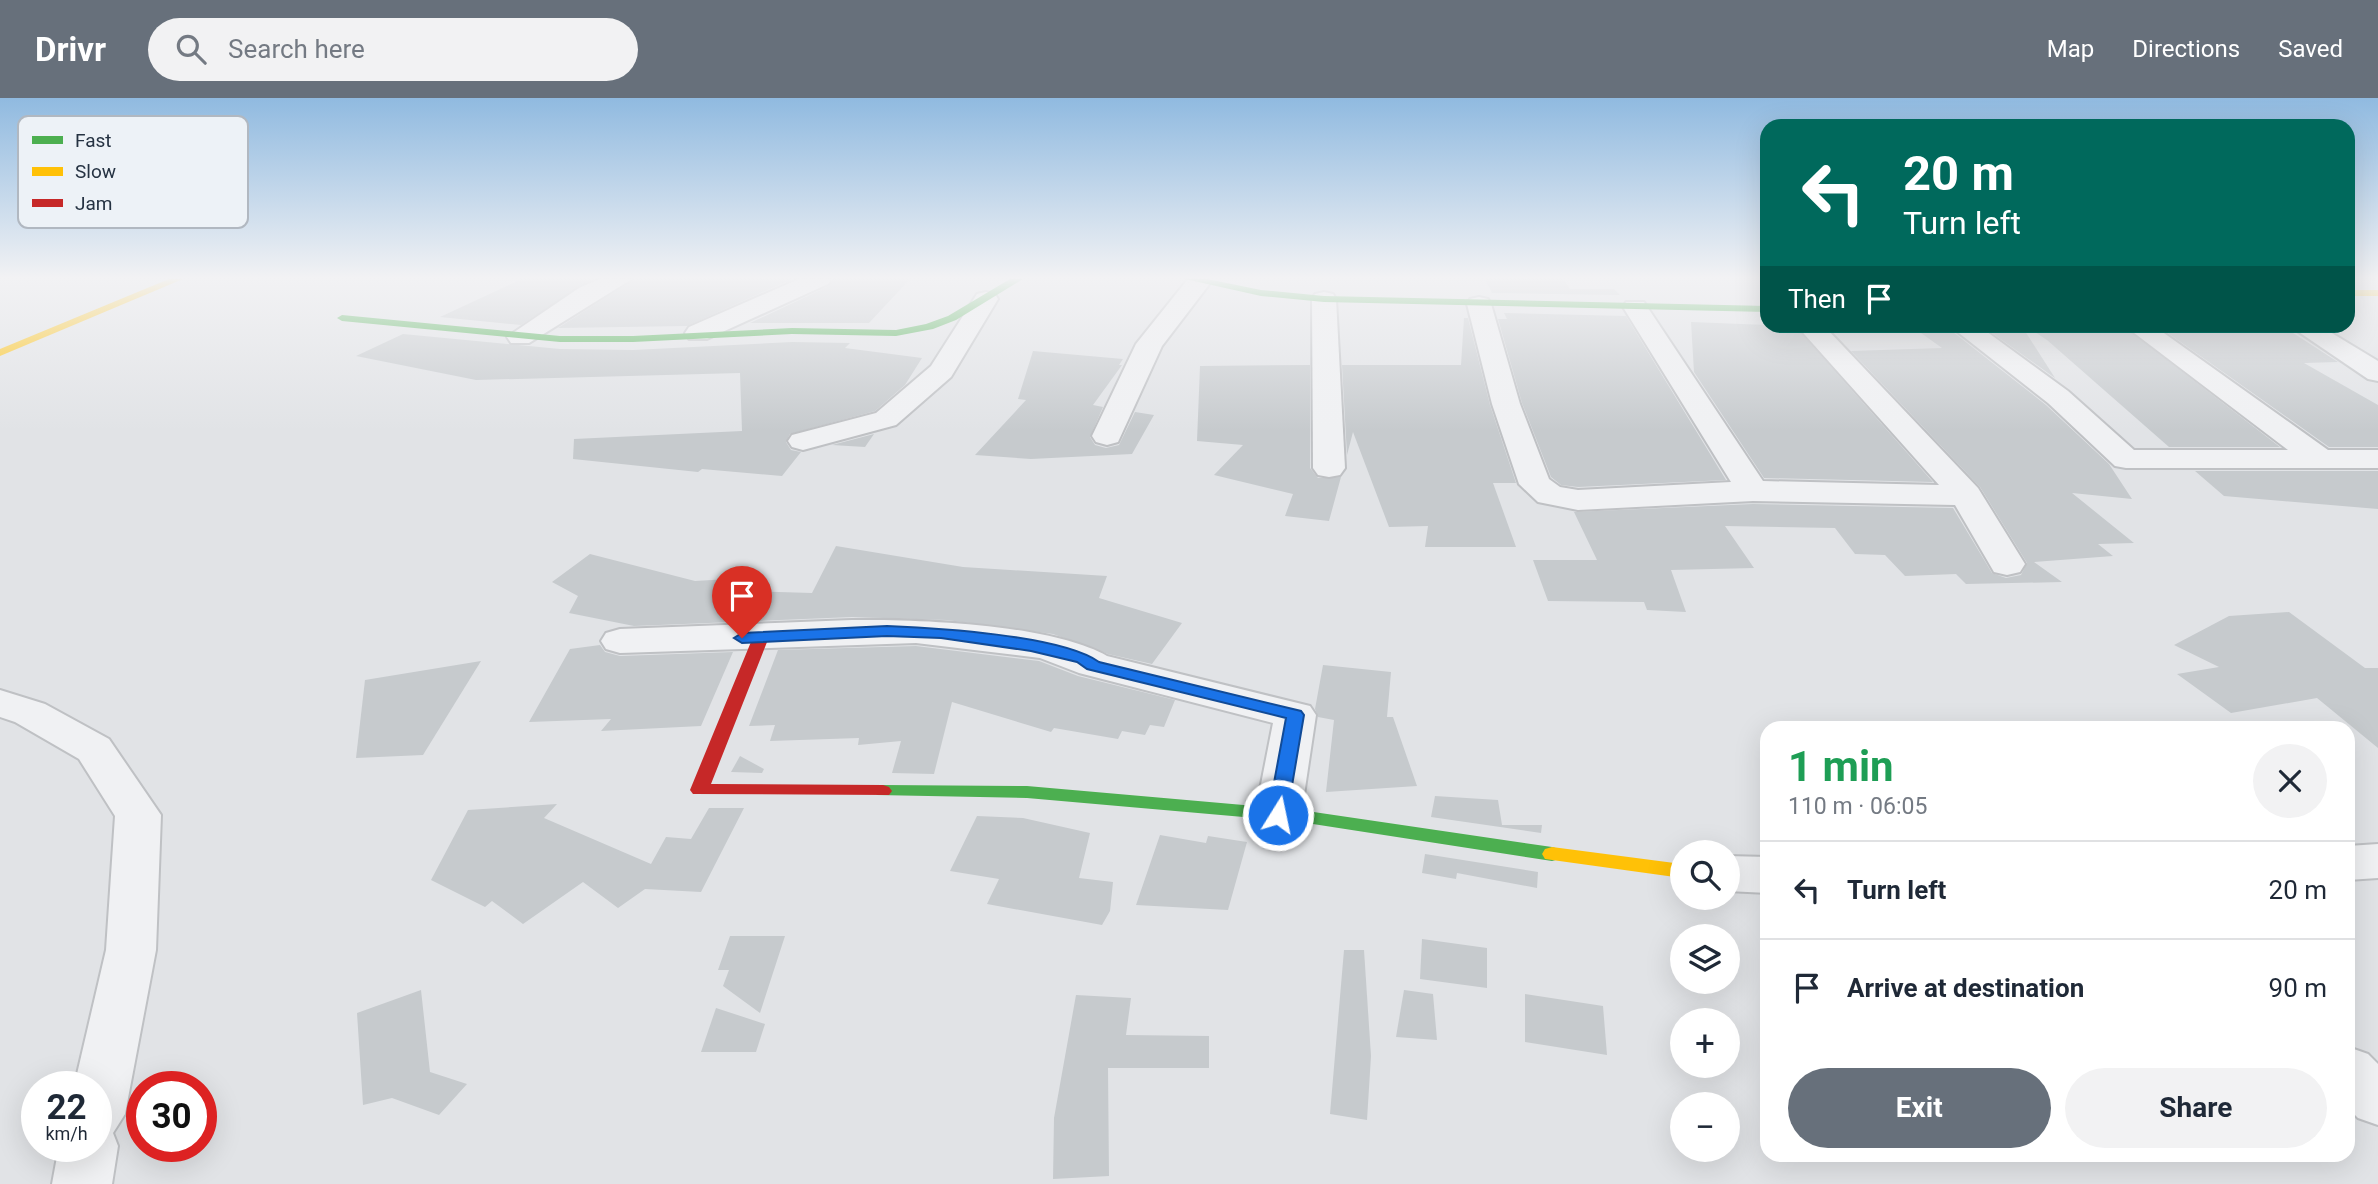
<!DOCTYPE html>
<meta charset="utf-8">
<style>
body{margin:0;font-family:Roboto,sans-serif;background:#f2f2f3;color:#1f2937;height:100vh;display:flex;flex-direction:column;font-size:26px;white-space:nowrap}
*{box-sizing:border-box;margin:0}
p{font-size:23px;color:#747a83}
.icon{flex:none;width:38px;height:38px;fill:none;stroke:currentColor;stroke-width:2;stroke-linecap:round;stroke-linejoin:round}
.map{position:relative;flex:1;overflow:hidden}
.panel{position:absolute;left:1760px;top:623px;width:595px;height:441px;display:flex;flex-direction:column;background:#fff;border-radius:21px;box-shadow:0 7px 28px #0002}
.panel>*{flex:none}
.banner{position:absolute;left:1760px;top:21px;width:595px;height:214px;border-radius:21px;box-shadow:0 7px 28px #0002;background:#00695c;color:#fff;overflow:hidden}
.fabs{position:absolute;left:1670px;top:742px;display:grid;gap:14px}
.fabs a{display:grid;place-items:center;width:70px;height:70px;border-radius:50%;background:#fff;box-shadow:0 7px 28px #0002;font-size:35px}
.speed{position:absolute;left:21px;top:973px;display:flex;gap:14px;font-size:35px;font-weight:700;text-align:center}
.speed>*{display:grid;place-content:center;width:91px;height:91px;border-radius:50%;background:#fff;box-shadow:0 7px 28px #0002;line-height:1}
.speed small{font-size:18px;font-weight:400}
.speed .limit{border:10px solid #d22;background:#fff;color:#111}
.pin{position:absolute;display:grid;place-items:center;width:60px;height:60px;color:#fff;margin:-72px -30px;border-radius:50% 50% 50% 0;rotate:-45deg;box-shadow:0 0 7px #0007}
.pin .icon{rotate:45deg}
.me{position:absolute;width:77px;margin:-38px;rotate:10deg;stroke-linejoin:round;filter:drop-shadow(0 0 5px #0008)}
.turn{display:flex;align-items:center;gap:24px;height:147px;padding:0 28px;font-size:32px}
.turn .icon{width:91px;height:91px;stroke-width:2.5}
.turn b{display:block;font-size:49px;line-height:60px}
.then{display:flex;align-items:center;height:66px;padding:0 28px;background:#0003;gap:14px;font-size:26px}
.round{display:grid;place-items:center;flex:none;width:74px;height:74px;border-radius:37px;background:#f2f2f3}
.overview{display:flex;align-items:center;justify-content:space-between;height:119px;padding:0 28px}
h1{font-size:42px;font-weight:700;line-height:52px;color:#1e9e55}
.button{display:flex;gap:14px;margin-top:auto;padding:14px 28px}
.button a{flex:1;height:80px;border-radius:42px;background:#67707b;color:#fff;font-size:28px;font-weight:700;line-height:80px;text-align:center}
.button a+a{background:#f2f2f3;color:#1f2937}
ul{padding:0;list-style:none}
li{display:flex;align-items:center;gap:21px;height:98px;padding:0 28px;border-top:2px solid #e0e1e3}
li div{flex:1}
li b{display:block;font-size:26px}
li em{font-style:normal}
header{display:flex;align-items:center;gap:42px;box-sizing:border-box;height:98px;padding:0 35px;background:#67707b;color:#fff}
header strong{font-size:33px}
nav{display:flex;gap:38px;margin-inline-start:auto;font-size:24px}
.search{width:490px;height:63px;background:#f2f2f3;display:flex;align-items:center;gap:18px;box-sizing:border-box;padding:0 24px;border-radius:38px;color:#747a83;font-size:26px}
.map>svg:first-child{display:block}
.building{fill:#c6cacd}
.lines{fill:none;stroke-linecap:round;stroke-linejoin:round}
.street-casing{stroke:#bfc1c4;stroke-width:4}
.street{fill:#f0f1f3;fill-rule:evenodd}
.fast{fill:#4caf50;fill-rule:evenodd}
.slow{fill:#ffc107;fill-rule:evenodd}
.jam{fill:#c62828;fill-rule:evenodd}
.route{fill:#1a73e8;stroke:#114b97;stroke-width:2}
.key{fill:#edf2f7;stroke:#b1b8c1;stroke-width:2}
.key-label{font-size:19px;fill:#253242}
</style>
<header>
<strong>Drivr</strong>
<div class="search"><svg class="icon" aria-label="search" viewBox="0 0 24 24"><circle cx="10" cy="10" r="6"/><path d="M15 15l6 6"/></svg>Search here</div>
<nav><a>Map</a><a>Directions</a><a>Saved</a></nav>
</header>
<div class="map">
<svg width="2378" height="1086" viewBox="0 0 2378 1086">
<rect width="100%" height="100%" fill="#e1e3e6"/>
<g class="building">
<path d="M 522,181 L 592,181 L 521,227 L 440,219 Z"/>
<path d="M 635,181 L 792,181 L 687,228 L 558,230 Z"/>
<path d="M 834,181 L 910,181 L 869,225 L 750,225 L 829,188 Z"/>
<path d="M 1485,181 L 1563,181 L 1570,191 L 1614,191 L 1620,197 L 1492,195 Z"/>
<path d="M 1504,215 L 1626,218 L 1726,382 L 1578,389 L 1561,387 L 1551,379 L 1522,305 L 1498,221 L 1507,221 Z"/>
<path d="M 1464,220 L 1468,220 L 1490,307 L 1516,385 L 1493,385 L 1516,449 L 1425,449 L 1428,428 L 1389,429 L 1353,334 L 1347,357 L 1342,267 L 1461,267 Z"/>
<path d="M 1691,224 L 1795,228 L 1933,384 L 1764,380 L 1694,274 Z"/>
<path d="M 2026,228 L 2123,228 L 2280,349 L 2169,349 L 2047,242 Z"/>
<path d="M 2158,228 L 2282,228 L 2338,264 L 2304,265 L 2378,307 L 2378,349 L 2329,349 Z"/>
<path d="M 2023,230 L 2055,280 L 1988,232 Z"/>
<path d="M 1953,234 L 2046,307 L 2109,366 L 2132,401 L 2072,395 L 2134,445 L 2098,446 L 2113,458 L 2034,464 L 2062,484 L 1966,486 L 1956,476 L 1905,478 L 1885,457 L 1855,456 L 1835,430 L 1725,428 L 1754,470 L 1671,472 L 1686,514 L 1647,512 L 1644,504 L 1548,503 L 1533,462 L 1597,462 L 1574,414 L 1753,406 L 1953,410 L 1992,475 L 2006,480 L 2021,477 L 2027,465 L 1980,389 L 1851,253 L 1942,250 L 1921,235 Z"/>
<path d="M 403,236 L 560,251 L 633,252 L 792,244 L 850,245 L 845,250 L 922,260 L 905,287 L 875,313 L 790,336 L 786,344 L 791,352 L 801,354 L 782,378 L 702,371 L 698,374 L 573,361 L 574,341 L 742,333 L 740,275 L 476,282 L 356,258 Z"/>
<path d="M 1033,253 L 1123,261 L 1119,267 L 1122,267 L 1093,307 L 1103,309 L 1090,339 L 1095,347 L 1106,350 L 1119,347 L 1135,314 L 1154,317 L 1132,356 L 1031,361 L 975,357 L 1026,302 L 1018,301 Z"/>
<path d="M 1310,267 L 1310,370 L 1318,380 L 1341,379 L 1329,423 L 1285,418 L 1293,396 L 1214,377 L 1243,347 L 1197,343 L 1200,268 Z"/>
<path d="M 874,336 L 865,349 L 832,347 Z"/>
<path d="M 2195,373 L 2378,373 L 2378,411 L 2224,398 Z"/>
<path d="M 836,448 L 963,469 L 1107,478 L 1099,500 L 1182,525 L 1152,566 L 1108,556 L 1053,536 L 947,522 L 852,519 L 634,528 L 569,515 L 578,498 L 552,484 L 590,456 L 695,483 L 746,480 L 742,493 L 812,495 Z"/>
<path d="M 2289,514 L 2365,570 L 2378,570 L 2378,650 L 2317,600 L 2231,615 L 2177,576 L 2219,569 L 2174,547 L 2229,518 Z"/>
<path d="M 600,547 L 605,554 L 620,558 L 733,554 L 701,628 L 601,633 L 611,621 L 529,624 L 570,551 Z"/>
<path d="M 916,548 L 1039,563 L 1078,578 L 1175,602 L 1164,629 L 1150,627 L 1145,637 L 1122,633 L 1118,641 L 1054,630 L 1051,634 L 952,604 L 934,676 L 892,675 L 901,643 L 858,647 L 859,640 L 770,643 L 775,627 L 749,628 L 778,552 Z"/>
<path d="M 481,563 L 423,657 L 356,660 L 365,582 Z"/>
<path d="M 1323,567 L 1391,574 L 1387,619 L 1393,619 L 1417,688 L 1326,694 L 1334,622 L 1318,619 L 1315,611 Z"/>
<path d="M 740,658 L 764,671 L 762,675 L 731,674 Z"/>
<path d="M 1435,698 L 1498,702 L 1502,727 L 1542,727 L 1541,735 L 1431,719 Z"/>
<path d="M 557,706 L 544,720 L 651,766 L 666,739 L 691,741 L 709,710 L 744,710 L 701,794 L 645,791 L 618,810 L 583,784 L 523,826 L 492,803 L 485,809 L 431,782 L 468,712 Z"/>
<path d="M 977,718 L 1023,720 L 1090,735 L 1079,780 L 1113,784 L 1110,813 L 1102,827 L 987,806 L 999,781 L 950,773 Z"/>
<path d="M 1160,737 L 1206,745 L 1208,738 L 1247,744 L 1228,812 L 1136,807 Z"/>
<path d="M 1425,756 L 1538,774 L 1537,790 L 1457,775 L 1456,781 L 1422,775 Z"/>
<path d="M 730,838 L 785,838 L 760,915 L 723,888 L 729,872 L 718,872 Z"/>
<path d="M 1422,841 L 1487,850 L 1487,890 L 1420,881 Z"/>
<path d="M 1344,852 L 1364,852 L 1371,958 L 1367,1022 L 1330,1016 Z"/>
<path d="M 421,892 L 430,974 L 467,986 L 439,1017 L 392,1000 L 363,1007 L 357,915 Z"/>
<path d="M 1404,892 L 1433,896 L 1437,942 L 1396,939 Z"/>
<path d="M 1525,896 L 1603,908 L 1607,957 L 1525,944 Z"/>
<path d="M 1076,897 L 1131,900 L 1126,937 L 1209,938 L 1209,970 L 1108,970 L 1109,1078 L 1053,1081 L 1054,1020 Z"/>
<path d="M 716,910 L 765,926 L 756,954 L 701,954 Z"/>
</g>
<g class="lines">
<defs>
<g id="street">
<path d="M 599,181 L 632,181 L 529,245 L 511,245 L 507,239 L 579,190 Z"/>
<path d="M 799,181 L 832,181 L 828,186 L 707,241 L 689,241 L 685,235 L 689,229 Z"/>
<path d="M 1188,181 L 1211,184 L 1162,248 L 1118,344 L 1107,347 L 1096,344 L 1092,338 L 1136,246 Z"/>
<path d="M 986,194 L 995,196 L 998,201 L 951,279 L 896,327 L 803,352 L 792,349 L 788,343 L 792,337 L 876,315 L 931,268 L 977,196 Z"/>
<path d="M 1324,194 L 1333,196 L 1336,201 L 1345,370 L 1340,377 L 1329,379 L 1318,377 L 1313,370 L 1312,201 L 1315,196 Z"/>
<path d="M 1479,199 L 1488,201 L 1491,206 L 1520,306 L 1549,381 L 1560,389 L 1578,392 L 1731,384 L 1623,209 L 1626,204 L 1644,204 L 1763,383 L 1939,387 L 1797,228 L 1824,228 L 1978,390 L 2025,466 L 2020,474 L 2007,477 L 1994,474 L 1955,407 L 1753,403 L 1578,412 L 1538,404 L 1519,386 L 1492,306 L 1467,206 L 1470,201 Z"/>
<path d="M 1950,228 L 1979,228 L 2068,293 L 2134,352 L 2288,352 L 2125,228 L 2154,228 L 2328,352 L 2378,352 L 2378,370 L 2126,370 L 2115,368 L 2048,305 Z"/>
<path d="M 2290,228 L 2320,228 L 2378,263 L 2378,283 L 2368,281 Z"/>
<path d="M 852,522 C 918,521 1050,526 1107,558 L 1310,608 L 1316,617 L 1301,717 L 1294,728 L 1278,733 L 1262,728 L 1255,717 L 1273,625 L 1079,575 L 1040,560 L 916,545 L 620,555 L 606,551 L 601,543 L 606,535 L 620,531 Z"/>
<path d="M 0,592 L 45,606 L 109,641 L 161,717 L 156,852 L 125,1016 L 113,1035 L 118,1048 L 112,1086 L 52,1086 L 59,1048 L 96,1048 L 96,989 L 74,989 L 106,852 L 115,718 L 79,661 L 15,624 L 0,619 Z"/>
<path d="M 2378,746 L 2378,780 L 2348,782 L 2348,748 Z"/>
<path d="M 1727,758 L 1768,759 L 1768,795 L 1727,793 Z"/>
<path d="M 2348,949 L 2368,956 L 2378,966 L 2378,1027 L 2358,1020 L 2348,1010 Z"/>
</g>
</defs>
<use href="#street" class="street-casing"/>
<use href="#street" class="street"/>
<g class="fast">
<path d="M 1010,181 L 1023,181 L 956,222 L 933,231 L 896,238 L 792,236 L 633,244 L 560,244 L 342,223 L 337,220 L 342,217 L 560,238 L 633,238 L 792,230 L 896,232 L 926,226 L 948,218 Z"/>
<path d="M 1185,181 L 1207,181 L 1261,192 L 1324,198 L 1768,208 L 1768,214 L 1324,204 L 1261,198 Z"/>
<path d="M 883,687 L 1027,688 L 1300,712 L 1552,749 L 1559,751 L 1562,756 L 1559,761 L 1552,763 L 1300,724 L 1027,700 L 877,697 L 874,693 L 877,689 Z"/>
</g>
<g class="slow">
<path d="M 169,181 L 183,181 L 0,258 L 0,251 Z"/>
<rect x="2348" y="192" width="30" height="6"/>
<path d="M 1552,749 L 1682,766 L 1682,780 L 1545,761 L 1542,756 L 1545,751 Z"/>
</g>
<path class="jam" d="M 761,534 L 769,539 L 711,686 L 883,687 L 889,689 L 892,693 L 889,697 L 693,696 L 690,692 L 753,539 Z"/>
</g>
<linearGradient id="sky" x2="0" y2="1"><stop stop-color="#90bae0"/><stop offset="0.54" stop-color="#f2f2f4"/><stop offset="1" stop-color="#f2f2f4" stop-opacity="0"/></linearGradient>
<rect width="2378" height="333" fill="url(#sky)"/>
<path class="route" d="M 887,528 C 935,530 1061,537 1099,564 L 1301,613 L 1304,617 L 1287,717 L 1278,723 L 1268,717 L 1286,620 L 1087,571 L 1077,564 L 1031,553 L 941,540 L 887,538 L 742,545 L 734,540 L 742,535 Z"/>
<rect x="18" y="18" width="230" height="112" rx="10" class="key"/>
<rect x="32" y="38" width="31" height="8" fill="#4caf50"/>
<rect x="32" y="69" width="31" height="9" fill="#ffc107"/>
<rect x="32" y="101" width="31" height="8" fill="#c62828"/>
<g class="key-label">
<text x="75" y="49">Fast</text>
<text x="75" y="80">Slow</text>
<text x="75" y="112">Jam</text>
</g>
</svg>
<div class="fabs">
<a><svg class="icon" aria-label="search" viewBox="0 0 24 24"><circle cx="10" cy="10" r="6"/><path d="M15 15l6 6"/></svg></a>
<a><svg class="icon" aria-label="layers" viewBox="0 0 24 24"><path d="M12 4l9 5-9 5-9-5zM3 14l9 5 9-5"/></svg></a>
<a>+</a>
<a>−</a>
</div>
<div class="speed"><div>22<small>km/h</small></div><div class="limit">30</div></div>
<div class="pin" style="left:742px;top:540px;background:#d93025"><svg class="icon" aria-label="arrive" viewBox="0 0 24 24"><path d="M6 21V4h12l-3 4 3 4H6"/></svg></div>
<svg class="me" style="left:1278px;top:717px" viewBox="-20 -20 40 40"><circle r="17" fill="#1a73e8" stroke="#fff" stroke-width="3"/><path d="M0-11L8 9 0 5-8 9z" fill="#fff"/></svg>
<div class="banner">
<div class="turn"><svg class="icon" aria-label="left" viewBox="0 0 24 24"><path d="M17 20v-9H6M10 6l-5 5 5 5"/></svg><div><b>20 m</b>Turn left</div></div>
<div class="then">Then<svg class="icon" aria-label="arrive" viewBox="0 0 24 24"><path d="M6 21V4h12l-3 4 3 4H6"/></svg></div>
</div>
<section class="panel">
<div class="overview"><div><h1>1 min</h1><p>110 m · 06:05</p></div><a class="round"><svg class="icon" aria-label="close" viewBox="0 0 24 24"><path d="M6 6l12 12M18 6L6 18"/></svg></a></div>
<ul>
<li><svg class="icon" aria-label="left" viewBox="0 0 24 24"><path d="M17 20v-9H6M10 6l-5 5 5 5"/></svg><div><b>Turn left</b></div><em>20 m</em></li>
<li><svg class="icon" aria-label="arrive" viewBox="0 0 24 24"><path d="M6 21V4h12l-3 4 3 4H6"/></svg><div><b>Arrive at destination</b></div><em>90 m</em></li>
</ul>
<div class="button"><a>Exit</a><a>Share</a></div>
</section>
</div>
